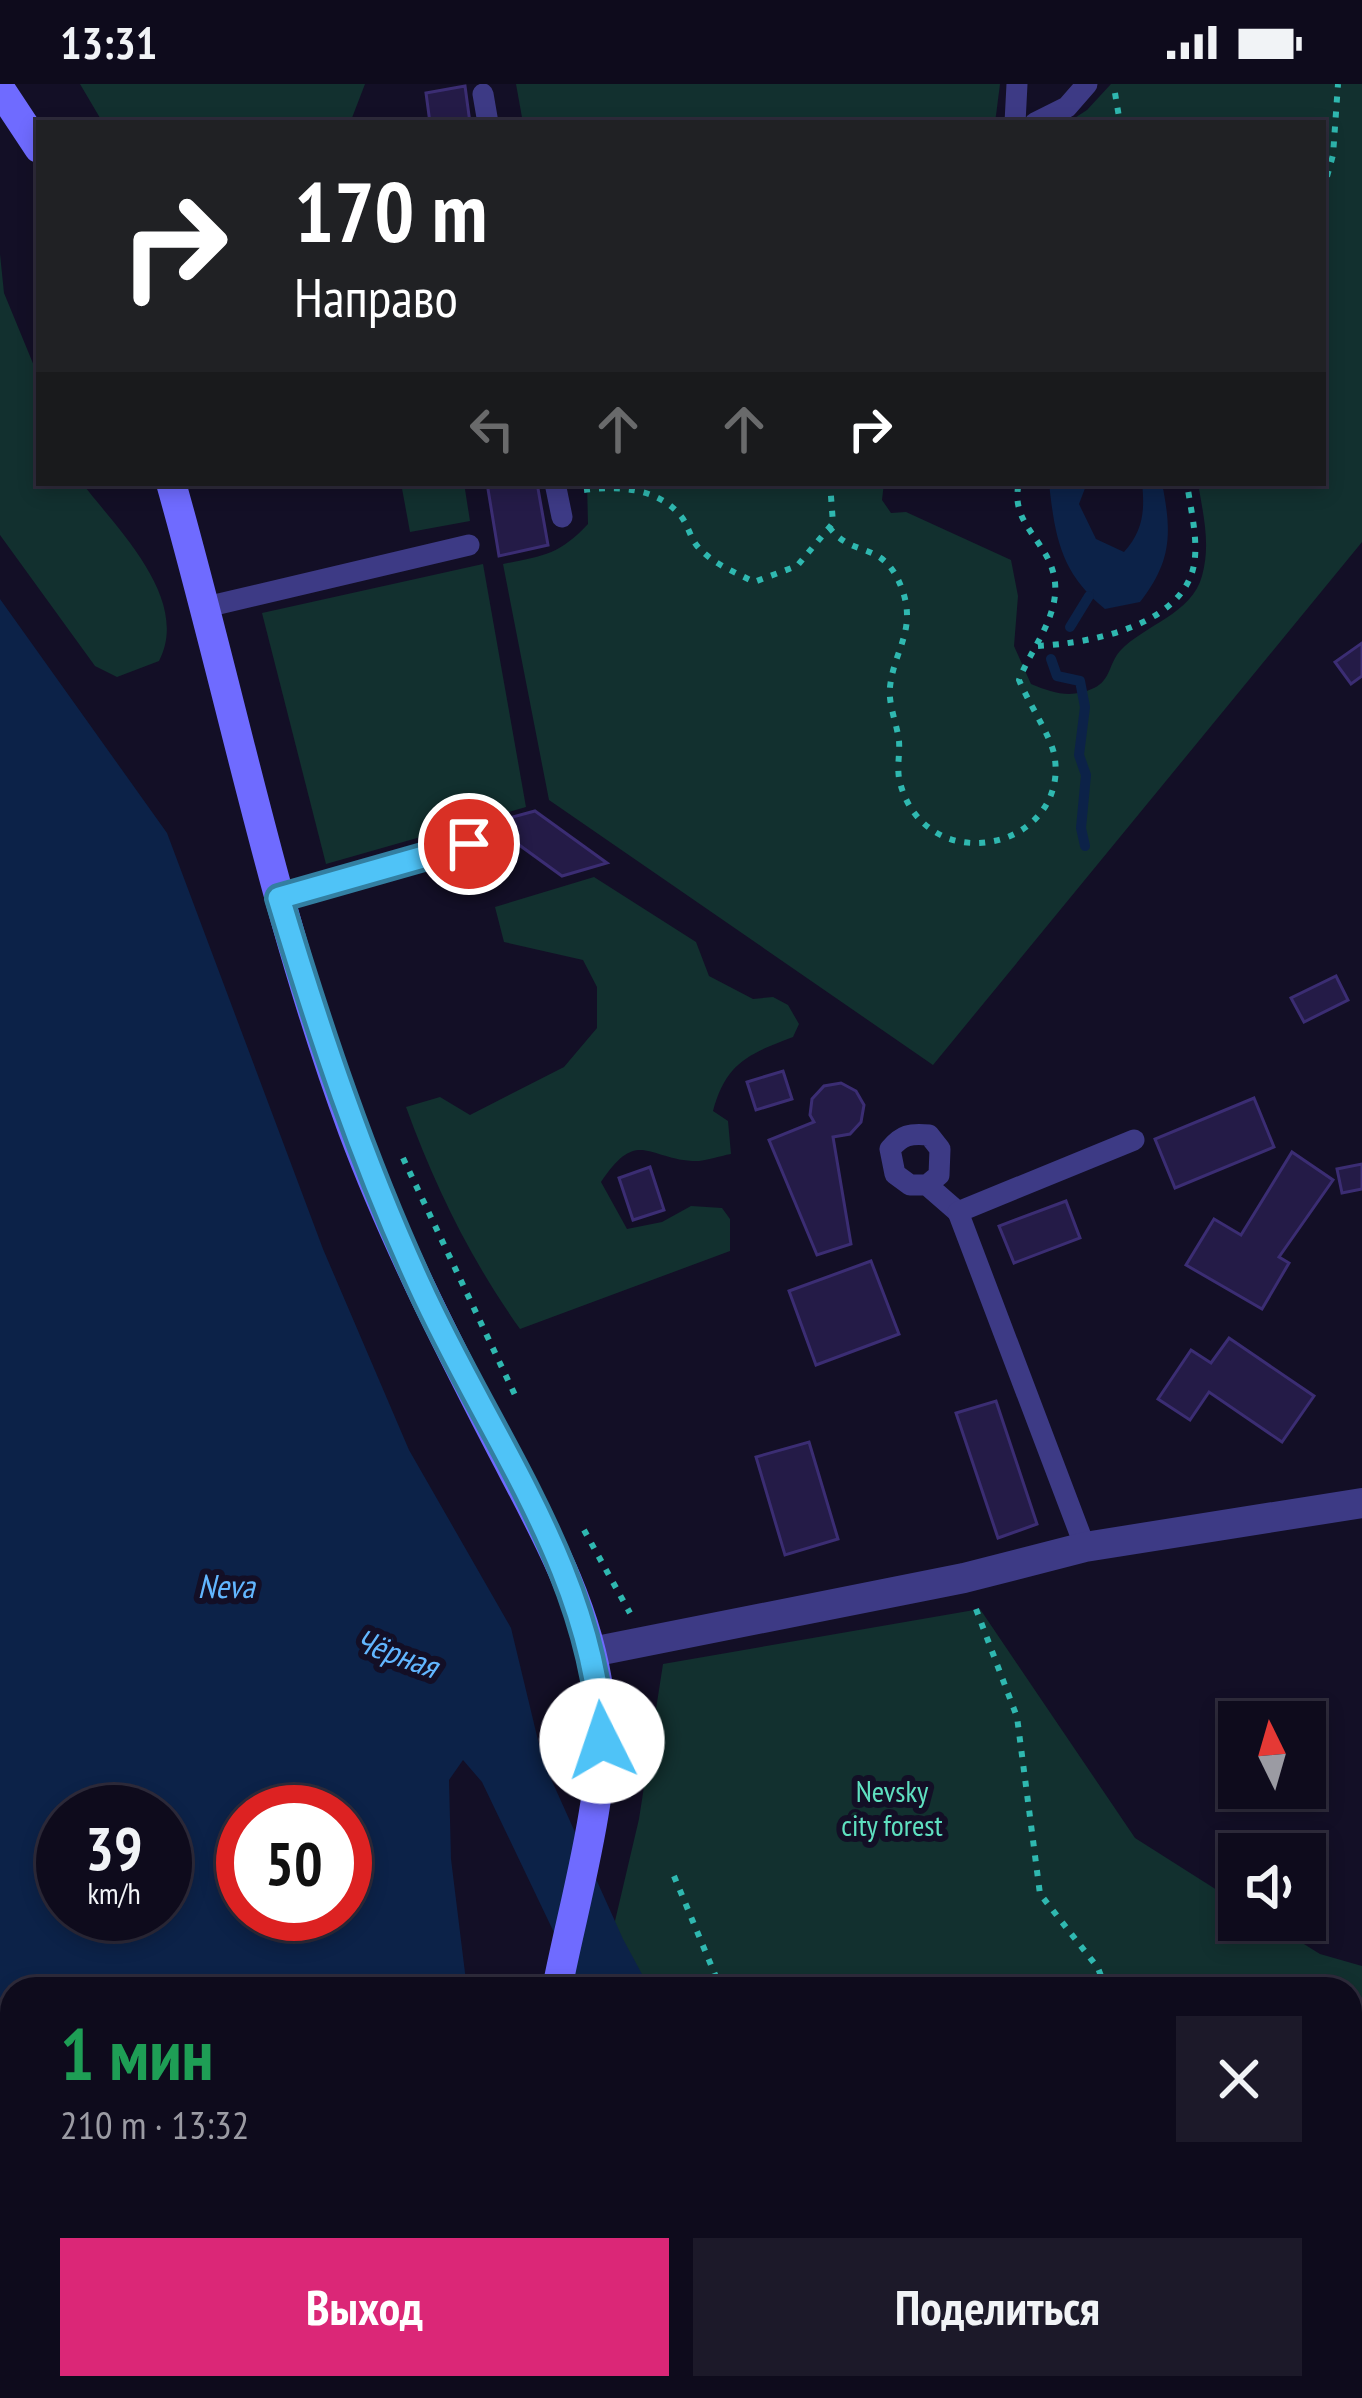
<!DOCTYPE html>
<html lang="ru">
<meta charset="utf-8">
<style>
body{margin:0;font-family:"PT Sans Narrow",sans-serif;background:#1c1929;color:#f1f3f6;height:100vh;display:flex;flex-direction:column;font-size:45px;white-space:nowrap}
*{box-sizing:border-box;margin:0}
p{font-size:39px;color:#9b9ba3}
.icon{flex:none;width:66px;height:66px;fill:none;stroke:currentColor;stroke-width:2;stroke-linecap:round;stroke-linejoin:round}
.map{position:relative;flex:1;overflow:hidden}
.side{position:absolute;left:0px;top:1893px;width:1362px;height:423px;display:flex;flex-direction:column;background:#0e0b1c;border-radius:36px 36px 0 0;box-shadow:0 6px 18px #0003,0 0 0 3px #2e2b3b}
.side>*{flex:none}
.top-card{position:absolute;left:36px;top:36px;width:1290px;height:366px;border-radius:0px;box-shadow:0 6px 18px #0003,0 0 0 3px #2e2b3b;background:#202124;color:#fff;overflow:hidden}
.needle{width:78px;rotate:355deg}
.controls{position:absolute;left:1218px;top:1617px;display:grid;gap:24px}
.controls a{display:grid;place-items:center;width:108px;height:108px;border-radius:0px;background:#0e0b1c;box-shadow:0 6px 18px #0003,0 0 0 3px #2e2b3b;font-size:60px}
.speed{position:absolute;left:36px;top:1701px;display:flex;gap:24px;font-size:60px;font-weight:700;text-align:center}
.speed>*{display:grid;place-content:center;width:156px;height:156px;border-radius:50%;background:#0e0b1c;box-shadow:0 6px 18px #0003,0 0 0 3px #2e2b3b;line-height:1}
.speed small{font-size:30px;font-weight:400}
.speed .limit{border:18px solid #d22;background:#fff;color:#111}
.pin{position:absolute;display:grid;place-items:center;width:102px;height:102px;color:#fff;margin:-51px;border:6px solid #fff;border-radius:50%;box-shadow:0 3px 12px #0007}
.me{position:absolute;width:132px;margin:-66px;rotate:356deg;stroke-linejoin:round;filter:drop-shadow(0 0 9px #0008)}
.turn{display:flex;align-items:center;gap:42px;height:252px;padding:0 60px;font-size:54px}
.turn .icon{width:156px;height:156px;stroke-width:2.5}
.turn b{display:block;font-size:84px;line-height:102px}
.lanes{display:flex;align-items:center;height:114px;padding:0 60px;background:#0003;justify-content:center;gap:60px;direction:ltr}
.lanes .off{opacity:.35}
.round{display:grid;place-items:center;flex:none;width:126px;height:126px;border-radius:0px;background:#1c1929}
.overview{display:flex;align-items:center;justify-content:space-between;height:204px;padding:0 60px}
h1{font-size:72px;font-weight:700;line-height:90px;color:#1e9e55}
.cta{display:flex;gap:24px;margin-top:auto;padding:24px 60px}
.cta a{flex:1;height:138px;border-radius:0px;background:#db2777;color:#fff;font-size:48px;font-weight:700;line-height:138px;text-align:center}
.cta a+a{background:#1c1929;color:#f1f3f6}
.status{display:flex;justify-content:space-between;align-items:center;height:84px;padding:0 60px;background:#0e0b1c;direction:ltr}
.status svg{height:33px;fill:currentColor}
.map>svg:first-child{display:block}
.green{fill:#12302f}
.water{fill:#0c2248;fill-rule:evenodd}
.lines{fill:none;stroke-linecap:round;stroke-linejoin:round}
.stream{stroke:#0c2248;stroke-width:10}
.building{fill:#241b47;stroke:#3b2d73;stroke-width:3}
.path{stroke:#2fb8b0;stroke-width:6;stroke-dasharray:6 9;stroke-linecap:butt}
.service{stroke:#3d3a85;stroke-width:21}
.minor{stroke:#3d3a85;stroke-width:30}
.secondary{stroke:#6f6bff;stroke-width:30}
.route-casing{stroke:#337fa1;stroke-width:30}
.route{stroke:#4fc3f7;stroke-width:21}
.labels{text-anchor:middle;stroke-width:12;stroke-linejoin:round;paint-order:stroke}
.park-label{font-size:30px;fill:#5fe0c0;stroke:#130f26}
.water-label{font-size:33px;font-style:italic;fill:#62b6ff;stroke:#130f26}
</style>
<div class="status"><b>13:31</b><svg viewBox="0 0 49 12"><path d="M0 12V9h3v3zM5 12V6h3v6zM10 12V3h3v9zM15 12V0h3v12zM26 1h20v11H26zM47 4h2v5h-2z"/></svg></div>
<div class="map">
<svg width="1362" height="2314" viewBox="0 0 1362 2314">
<rect width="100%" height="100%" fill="#130f26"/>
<g class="green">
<path d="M 80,0 L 365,0 L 350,39 L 103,39 Z"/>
<path d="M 516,0 L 1000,0 L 995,39 L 523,39 Z"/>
<path d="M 1111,0 L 1362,0 L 1362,458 L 933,981 L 549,716 L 503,480 C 543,472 559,471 588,440 L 587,399 L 884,399 L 882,416 L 891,429 L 906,428 L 1011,476 L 1018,512 L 1014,562 L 1031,600 C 1053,609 1071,615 1094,604 C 1111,596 1109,579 1120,567 C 1144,541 1192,530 1202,492 C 1211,460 1203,430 1198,399 L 1323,399 L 1323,39 L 1067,39 L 1087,26 Z"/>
<path d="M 0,170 L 4,209 L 39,294 L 39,399 L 82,399 C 117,445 191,515 159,577 L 117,593 L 95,582 L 0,451 Z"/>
<path d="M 401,399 L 464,399 L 470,437 L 410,448 Z"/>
<path d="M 483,480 L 526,723 L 326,780 L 262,529 Z"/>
<path d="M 594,793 L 696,858 L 709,892 L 753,915 L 773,913 L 788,921 L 799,940 L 793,953 C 748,970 726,979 713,1027 L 728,1037 L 731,1070 C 719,1072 704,1078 692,1077 C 647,1074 637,1044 601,1098 L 627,1145 L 662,1138 L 691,1122 L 722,1124 L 730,1135 L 730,1167 L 520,1245 C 471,1176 435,1103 406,1023 L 440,1013 L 470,1031 L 564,983 L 597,944 L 597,903 L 583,876 L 504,858 L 495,823 Z"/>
<path d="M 980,1525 L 1135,1754 L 1239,1820 L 1239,1836 L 1265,1836 L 1320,1870 L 1362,1882 L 1362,2314 L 552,2314 L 553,2304 L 1350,2304 L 1350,1905 L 599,1905 L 639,1735 L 663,1580 Z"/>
</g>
<g class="water">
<path d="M 1049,399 L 1087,399 L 1079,420 L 1096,455 L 1124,468 C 1143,447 1145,427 1142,399 L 1162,399 C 1172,449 1172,477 1140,518 L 1105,525 C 1061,489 1055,454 1049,399 Z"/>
<path d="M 0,515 L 167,749 L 323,1165 L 409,1366 L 511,1544 L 543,1677 L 623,1855 L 650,1905 L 581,1905 L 482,1698 L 463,1676 L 449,1696 L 451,1775 L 467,1905 L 12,1905 L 12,2304 L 452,2304 L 452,2314 L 0,2314 ZM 63,1728 L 165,1728 L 165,1830 L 63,1830 ZM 243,1728 L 345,1728 L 345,1830 L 243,1830 Z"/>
<path d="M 820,2304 L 900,2304 L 908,2314 L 827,2314 Z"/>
</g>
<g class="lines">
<g class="stream">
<path d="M 1070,543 L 1089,512"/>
<path d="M 1051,575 L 1057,592 L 1080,597 L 1085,623 L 1079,671 L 1086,691 L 1081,744 L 1085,762"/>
</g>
</g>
<g class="building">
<path d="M 465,2 L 470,39 L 430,39 L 426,9 Z"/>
<path d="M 487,399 L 537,399 L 548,461 L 499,472 Z"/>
<path d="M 1362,559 L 1362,592 L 1351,600 L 1335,578 Z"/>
<path d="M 535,727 L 607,779 L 562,792 L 515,758 L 491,765 L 483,741 Z"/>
<path d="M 1336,892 L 1348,916 L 1304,938 L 1291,914 Z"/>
<path d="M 783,987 L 792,1015 L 756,1026 L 747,998 Z"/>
<path d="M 841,999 L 856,1007 L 864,1021 L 861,1038 L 850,1050 L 833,1053 L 851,1160 L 817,1171 L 769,1056 L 814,1038 L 810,1031 L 812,1015 L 824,1002 Z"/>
<path d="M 1254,1014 L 1274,1063 L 1175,1104 L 1155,1055 Z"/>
<path d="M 1292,1068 L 1333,1096 L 1279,1173 L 1289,1179 L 1262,1225 L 1186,1181 L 1214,1135 L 1241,1151 Z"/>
<path d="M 1362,1080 L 1362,1105 L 1342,1109 L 1337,1085 Z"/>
<path d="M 650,1083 L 664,1126 L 633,1136 L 619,1094 Z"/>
<path d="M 1066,1117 L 1080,1154 L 1014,1179 L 999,1142 Z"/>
<path d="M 871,1177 L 899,1250 L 816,1281 L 789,1207 Z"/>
<path d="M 1229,1254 L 1314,1312 L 1282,1358 L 1209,1308 L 1190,1336 L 1158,1315 L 1191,1266 L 1211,1279 Z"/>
<path d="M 996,1317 L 1037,1440 L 998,1454 L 956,1329 Z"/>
<path d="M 809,1358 L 838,1455 L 785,1471 L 756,1373 Z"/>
</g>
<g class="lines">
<g class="path">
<path d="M 1115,9 L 1120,39"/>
<path d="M 1323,107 L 1333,71 L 1338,0"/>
<path d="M 584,406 C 617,402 656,403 680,431 C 688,440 690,454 698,463 C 713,480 735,488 754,498 L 797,482 L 833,439 L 830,399"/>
<path d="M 829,443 C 854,476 883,454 902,505 C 917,546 894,566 890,603 C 888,620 897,640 899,657 C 900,669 897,681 899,694 C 908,739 947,767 994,757 C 1034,749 1063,713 1054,670 C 1051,653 1027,616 1019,596 C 1031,564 1062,530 1054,492 C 1047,456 1009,439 1019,399"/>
<path d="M 1038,562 C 1091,559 1190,541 1195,473 C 1197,449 1190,422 1187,399"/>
<path d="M 403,1074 L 515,1311"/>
<path d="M 584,1446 L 630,1529"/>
<path d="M 976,1525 L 1017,1633 L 1040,1810 L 1098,1884 L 1106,1905"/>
<path d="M 674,1792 L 721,1905"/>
<path d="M 717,2304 L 724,2314"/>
<path d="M 1113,2304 L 1121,2304"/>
<path d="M 1291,2304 L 1297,2314"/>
<path d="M 1352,2314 L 1362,2308"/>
</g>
<g class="service">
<path d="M 483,10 L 488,39"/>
<path d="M 1015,39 L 1017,0"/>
<path d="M 1035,39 L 1067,23 L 1087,0"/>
<path d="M 555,399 L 562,433"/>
<path d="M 206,523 L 469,461"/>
<path d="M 279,814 L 469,760"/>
<path d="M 927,1101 L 939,1091 L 940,1065 L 929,1051 C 910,1049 902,1051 890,1065 L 895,1090 L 910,1101 L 927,1101 L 958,1128"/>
<path d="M 1085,1463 L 958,1128 L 1134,1056"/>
</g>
<path class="minor" d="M 592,1568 L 964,1494 L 1085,1463 L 1362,1419"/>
<g class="secondary">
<path d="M 0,5 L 39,64"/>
<path d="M 171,399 C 232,614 275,835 353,1046 C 393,1153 446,1257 498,1358 C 540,1439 587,1518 599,1610 C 611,1698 574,1816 557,1905"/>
<path d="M 504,2314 L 505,2304"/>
</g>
</g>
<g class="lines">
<defs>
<path id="route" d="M 469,760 L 279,814 C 319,947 362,1076 420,1202 C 488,1352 595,1488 602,1657"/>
</defs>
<use href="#route" class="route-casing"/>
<use href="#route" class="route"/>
</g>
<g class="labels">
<g class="park-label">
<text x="892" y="1718">Nevsky<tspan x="892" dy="34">city forest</tspan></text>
</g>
<g class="water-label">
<text x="226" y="1514">Neva</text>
<text transform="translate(397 1569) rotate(20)" y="12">Чёрная</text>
</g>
</g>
</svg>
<div class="controls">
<a><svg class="needle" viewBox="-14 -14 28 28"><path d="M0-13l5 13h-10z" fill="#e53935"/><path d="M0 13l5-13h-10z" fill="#9b9ba3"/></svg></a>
<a><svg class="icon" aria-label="sound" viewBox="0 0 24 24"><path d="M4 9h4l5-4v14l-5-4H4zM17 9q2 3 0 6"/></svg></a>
</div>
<div class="speed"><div>39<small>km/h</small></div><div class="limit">50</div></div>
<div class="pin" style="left:469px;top:760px;background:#d93025"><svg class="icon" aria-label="arrive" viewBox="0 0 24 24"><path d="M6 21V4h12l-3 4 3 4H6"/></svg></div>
<svg class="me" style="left:602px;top:1657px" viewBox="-20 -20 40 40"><circle r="19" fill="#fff"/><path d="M0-13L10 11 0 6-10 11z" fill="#4fc3f7"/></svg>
<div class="top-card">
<div class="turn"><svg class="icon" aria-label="right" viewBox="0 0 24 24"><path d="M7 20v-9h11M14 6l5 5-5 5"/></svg><div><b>170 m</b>Направо</div></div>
<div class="lanes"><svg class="icon off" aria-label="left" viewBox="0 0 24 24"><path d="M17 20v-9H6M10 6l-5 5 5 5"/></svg><svg class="icon off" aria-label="ahead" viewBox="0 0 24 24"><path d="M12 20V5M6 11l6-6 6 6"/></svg><svg class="icon off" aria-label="ahead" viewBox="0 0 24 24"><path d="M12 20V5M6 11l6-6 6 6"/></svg><svg class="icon" aria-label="right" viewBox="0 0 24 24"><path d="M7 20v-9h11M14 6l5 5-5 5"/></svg></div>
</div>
<section class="side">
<div class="overview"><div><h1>1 мин</h1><p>210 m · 13:32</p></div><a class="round"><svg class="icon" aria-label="close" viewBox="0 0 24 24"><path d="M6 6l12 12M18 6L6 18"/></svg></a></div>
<div class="cta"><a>Выход</a><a>Поделиться</a></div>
</section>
</div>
